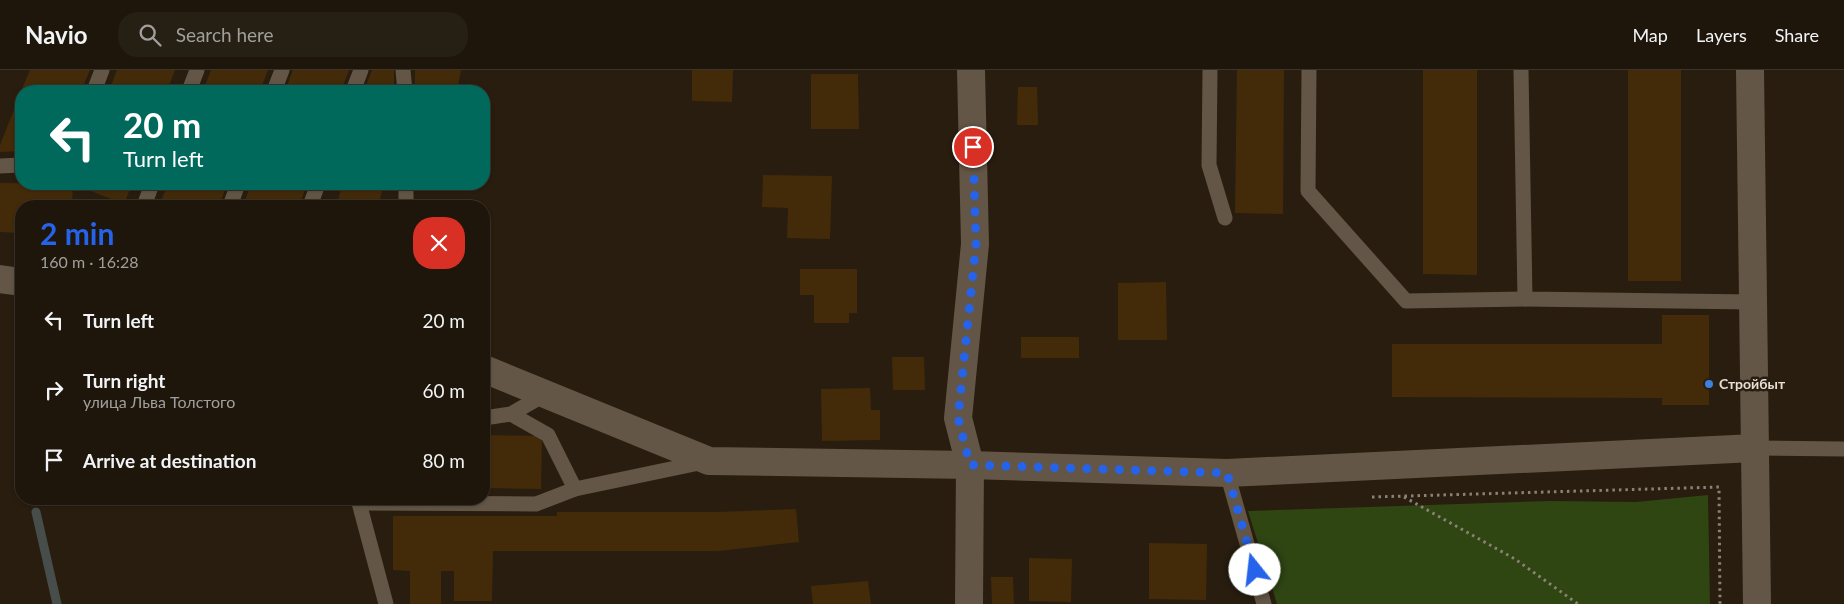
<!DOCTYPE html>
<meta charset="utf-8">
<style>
body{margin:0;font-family:Lato,sans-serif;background:#261f14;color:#f1f3f6;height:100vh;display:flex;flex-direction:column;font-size:19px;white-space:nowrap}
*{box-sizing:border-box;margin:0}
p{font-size:16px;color:#a19f9d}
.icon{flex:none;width:28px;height:28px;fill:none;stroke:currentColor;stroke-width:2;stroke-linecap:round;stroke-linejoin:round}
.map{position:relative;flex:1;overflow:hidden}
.side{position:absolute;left:15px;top:130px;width:475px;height:305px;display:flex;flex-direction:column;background:#1e160b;border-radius:20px;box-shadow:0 1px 4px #0004,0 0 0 1px #3c352c}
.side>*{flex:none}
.hud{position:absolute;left:15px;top:15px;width:475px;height:105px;border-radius:20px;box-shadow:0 1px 4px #0004,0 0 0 1px #3c352c;background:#00695c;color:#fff;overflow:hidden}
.pin{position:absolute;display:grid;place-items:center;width:42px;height:42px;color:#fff;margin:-21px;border:2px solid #fff;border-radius:50%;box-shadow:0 1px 5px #0007}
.me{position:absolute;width:55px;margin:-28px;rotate:344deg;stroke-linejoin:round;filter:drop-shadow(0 0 4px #0008)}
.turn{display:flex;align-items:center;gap:18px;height:105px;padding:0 25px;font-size:22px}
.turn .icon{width:65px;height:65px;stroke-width:2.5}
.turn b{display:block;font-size:35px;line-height:42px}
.round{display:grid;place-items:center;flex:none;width:52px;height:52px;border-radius:20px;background:#261f14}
.headline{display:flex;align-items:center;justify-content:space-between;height:85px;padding:0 25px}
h1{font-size:30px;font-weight:700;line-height:38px;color:#2563eb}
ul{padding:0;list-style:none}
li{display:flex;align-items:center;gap:15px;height:70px;padding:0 25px}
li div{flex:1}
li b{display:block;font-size:19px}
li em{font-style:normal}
header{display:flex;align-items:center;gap:30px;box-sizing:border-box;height:70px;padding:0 25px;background:#1e160b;border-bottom:1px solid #3c352c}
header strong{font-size:24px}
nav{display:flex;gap:28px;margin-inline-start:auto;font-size:18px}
.search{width:350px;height:45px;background:#261f14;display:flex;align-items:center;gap:12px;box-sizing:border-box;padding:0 18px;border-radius:20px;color:#a19f9d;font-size:19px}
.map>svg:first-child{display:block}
.green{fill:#2f4613}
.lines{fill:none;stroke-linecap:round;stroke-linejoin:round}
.stream{stroke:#474d4b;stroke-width:9}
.building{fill:#432b0a}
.path{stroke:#8b8176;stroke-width:3;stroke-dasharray:2.5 4;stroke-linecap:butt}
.service{stroke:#635646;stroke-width:15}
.minor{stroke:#635646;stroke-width:28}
.tertiary{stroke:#635646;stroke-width:28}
.route{stroke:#2563eb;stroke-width:9;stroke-dasharray:0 16.2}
.shop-dot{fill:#3f7fe0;stroke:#281d0f;stroke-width:2}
.labels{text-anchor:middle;stroke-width:5;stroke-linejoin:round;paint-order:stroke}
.poi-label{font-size:14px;font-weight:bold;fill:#e7dfd6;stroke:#281d0f;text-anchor:start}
</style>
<header>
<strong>Navio</strong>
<div class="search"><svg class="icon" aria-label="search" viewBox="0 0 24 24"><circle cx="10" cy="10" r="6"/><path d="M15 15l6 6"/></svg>Search here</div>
<nav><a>Map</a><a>Layers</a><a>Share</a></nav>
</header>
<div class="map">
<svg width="1844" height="534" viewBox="0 0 1844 534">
<rect width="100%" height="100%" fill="#281d0f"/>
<path class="green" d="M 1708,425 L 1710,534 L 1277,534 L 1248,441 L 1550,431 L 1636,432 Z"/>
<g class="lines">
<path class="stream" d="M 36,442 L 57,534"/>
</g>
<g class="building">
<path d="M 30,0 L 90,0 L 81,21 L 21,21 Z"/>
<path d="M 117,0 L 175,0 L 167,21 L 109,21 Z"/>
<path d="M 211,0 L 268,0 L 260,21 L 203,21 Z"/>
<path d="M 293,0 L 349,0 L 341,21 L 285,21 Z"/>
<path d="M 372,0 L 394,0 L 394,21 L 364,21 Z"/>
<path d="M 415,0 L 461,0 L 457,21 L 415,21 Z"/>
<path d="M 692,0 L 733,0 L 732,32 L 692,31 Z"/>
<path d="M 1237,0 L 1284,0 L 1283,144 L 1235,143 Z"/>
<path d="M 1423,0 L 1477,0 L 1477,205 L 1423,204 Z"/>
<rect x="1628" y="0" width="53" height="211"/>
<path d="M 811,4 L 858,4 L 859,59 L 811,59 Z"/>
<path d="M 1018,17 L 1037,17 L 1038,55 L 1017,55 Z"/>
<path d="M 21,22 L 21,81 L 0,82 L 0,75 Z"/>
<path d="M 763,105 L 832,106 L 830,169 L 787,168 L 788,138 L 762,137 Z"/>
<path d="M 0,113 L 73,114 L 132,114 L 124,134 L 73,114 L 72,136 L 21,136 L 21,163 L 0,162 Z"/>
<path d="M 168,114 L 227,114 L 219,136 L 159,136 Z"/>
<path d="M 251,114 L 307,114 L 299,136 L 243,136 Z"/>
<path d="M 342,114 L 384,114 L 378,136 L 337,136 Z"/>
<path d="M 800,199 L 857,199 L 857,243 L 849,243 L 849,253 L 814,253 L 814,225 L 800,225 Z"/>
<path d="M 1166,212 L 1167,270 L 1118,270 L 1118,213 Z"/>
<path d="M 1662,245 L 1709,245 L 1709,335 L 1662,335 L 1662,328 L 1392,327 L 1392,274 L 1662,274 Z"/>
<rect x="1021" y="267" width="58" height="21"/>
<path d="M 892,287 L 924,287 L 925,320 L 893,320 Z"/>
<path d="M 870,318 L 871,340 L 880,340 L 880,370 L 822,371 L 821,319 Z"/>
<path d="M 484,365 L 542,366 L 541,419 L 484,418 Z"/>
<path d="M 796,439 L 799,472 L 718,481 L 493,481 L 492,531 L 454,531 L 454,501 L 441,501 L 441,534 L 410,534 L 410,501 L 393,500 L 393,446 L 557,446 L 557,442 L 715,442 Z"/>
<path d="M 1149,473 L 1207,474 L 1206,530 L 1149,529 Z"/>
<path d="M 1029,488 L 1072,489 L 1071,532 L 1029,531 Z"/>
<path d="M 991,507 L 1013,507 L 1014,534 L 992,534 Z"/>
<path d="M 868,511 L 871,534 L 813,534 L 811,516 Z"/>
</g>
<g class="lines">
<g class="path">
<path d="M 1372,427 L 1719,417 L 1720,534"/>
<path d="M 1404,427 L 1515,489 L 1578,534"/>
</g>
<g class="service">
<path d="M 403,0 L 405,21"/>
<path d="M 1210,0 L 1209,95 L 1225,148"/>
<path d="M 1309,0 L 1308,121 L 1406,231 L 1525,229"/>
<path d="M 1521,0 L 1525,229 L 1753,232"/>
<path d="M 94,21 L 102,0"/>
<path d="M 189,21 L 197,0"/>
<path d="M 274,21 L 282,0"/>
<path d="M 353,21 L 361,0"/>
<path d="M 0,96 L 21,95"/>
<path d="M 406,114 L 406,136"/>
<path d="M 144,136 L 152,114"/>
<path d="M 230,136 L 238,114"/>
<path d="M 310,136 L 318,114"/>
<path d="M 511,344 L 548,365 L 575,419"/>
<path d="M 484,348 L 511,344 L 544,325"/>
<path d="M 1755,378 L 1844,379"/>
<path d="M 1227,403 L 1264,534"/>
<path d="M 358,429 L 386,534"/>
<path d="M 359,433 L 536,434 L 575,419 L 704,392"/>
</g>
<g class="minor">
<path d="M 1750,0 L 1757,534"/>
<path d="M 970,395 L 1227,403 L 1755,378"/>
</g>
<g class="tertiary">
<path d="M 0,209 L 21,212"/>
<path d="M 484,299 L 709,391 L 970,395"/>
<path d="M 969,534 L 970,395 L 958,348 L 975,174 L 971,0"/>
</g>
</g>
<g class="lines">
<path class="route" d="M 973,77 L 976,174 L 958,348 L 970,395 L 1227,403 L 1255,500"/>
</g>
<circle class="shop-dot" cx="1709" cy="314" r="5"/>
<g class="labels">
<g class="poi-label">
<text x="1719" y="319">Стройбыт</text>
</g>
</g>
</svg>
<div class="pin" style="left:973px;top:77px;background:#d93025"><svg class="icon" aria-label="arrive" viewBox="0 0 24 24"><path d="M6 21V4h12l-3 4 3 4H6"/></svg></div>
<svg class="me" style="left:1255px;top:500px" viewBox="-20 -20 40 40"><circle r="19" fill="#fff"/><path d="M0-13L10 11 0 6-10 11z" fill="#2563eb"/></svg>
<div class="hud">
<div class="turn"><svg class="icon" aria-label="left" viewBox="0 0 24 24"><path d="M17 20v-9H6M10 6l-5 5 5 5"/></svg><div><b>20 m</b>Turn left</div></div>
</div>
<section class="side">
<div class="headline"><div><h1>2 min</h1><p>160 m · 16:28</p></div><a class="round" style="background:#d93025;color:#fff"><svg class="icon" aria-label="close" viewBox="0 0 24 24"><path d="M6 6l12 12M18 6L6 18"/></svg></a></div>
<ul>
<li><svg class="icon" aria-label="left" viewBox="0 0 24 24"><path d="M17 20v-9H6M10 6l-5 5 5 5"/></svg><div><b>Turn left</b></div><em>20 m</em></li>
<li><svg class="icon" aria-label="right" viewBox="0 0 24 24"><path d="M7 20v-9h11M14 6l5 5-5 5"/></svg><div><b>Turn right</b><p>улица Льва Толстого</p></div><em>60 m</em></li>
<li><svg class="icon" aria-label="arrive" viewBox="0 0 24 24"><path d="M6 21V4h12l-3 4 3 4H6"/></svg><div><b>Arrive at destination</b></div><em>80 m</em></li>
</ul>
</section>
</div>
